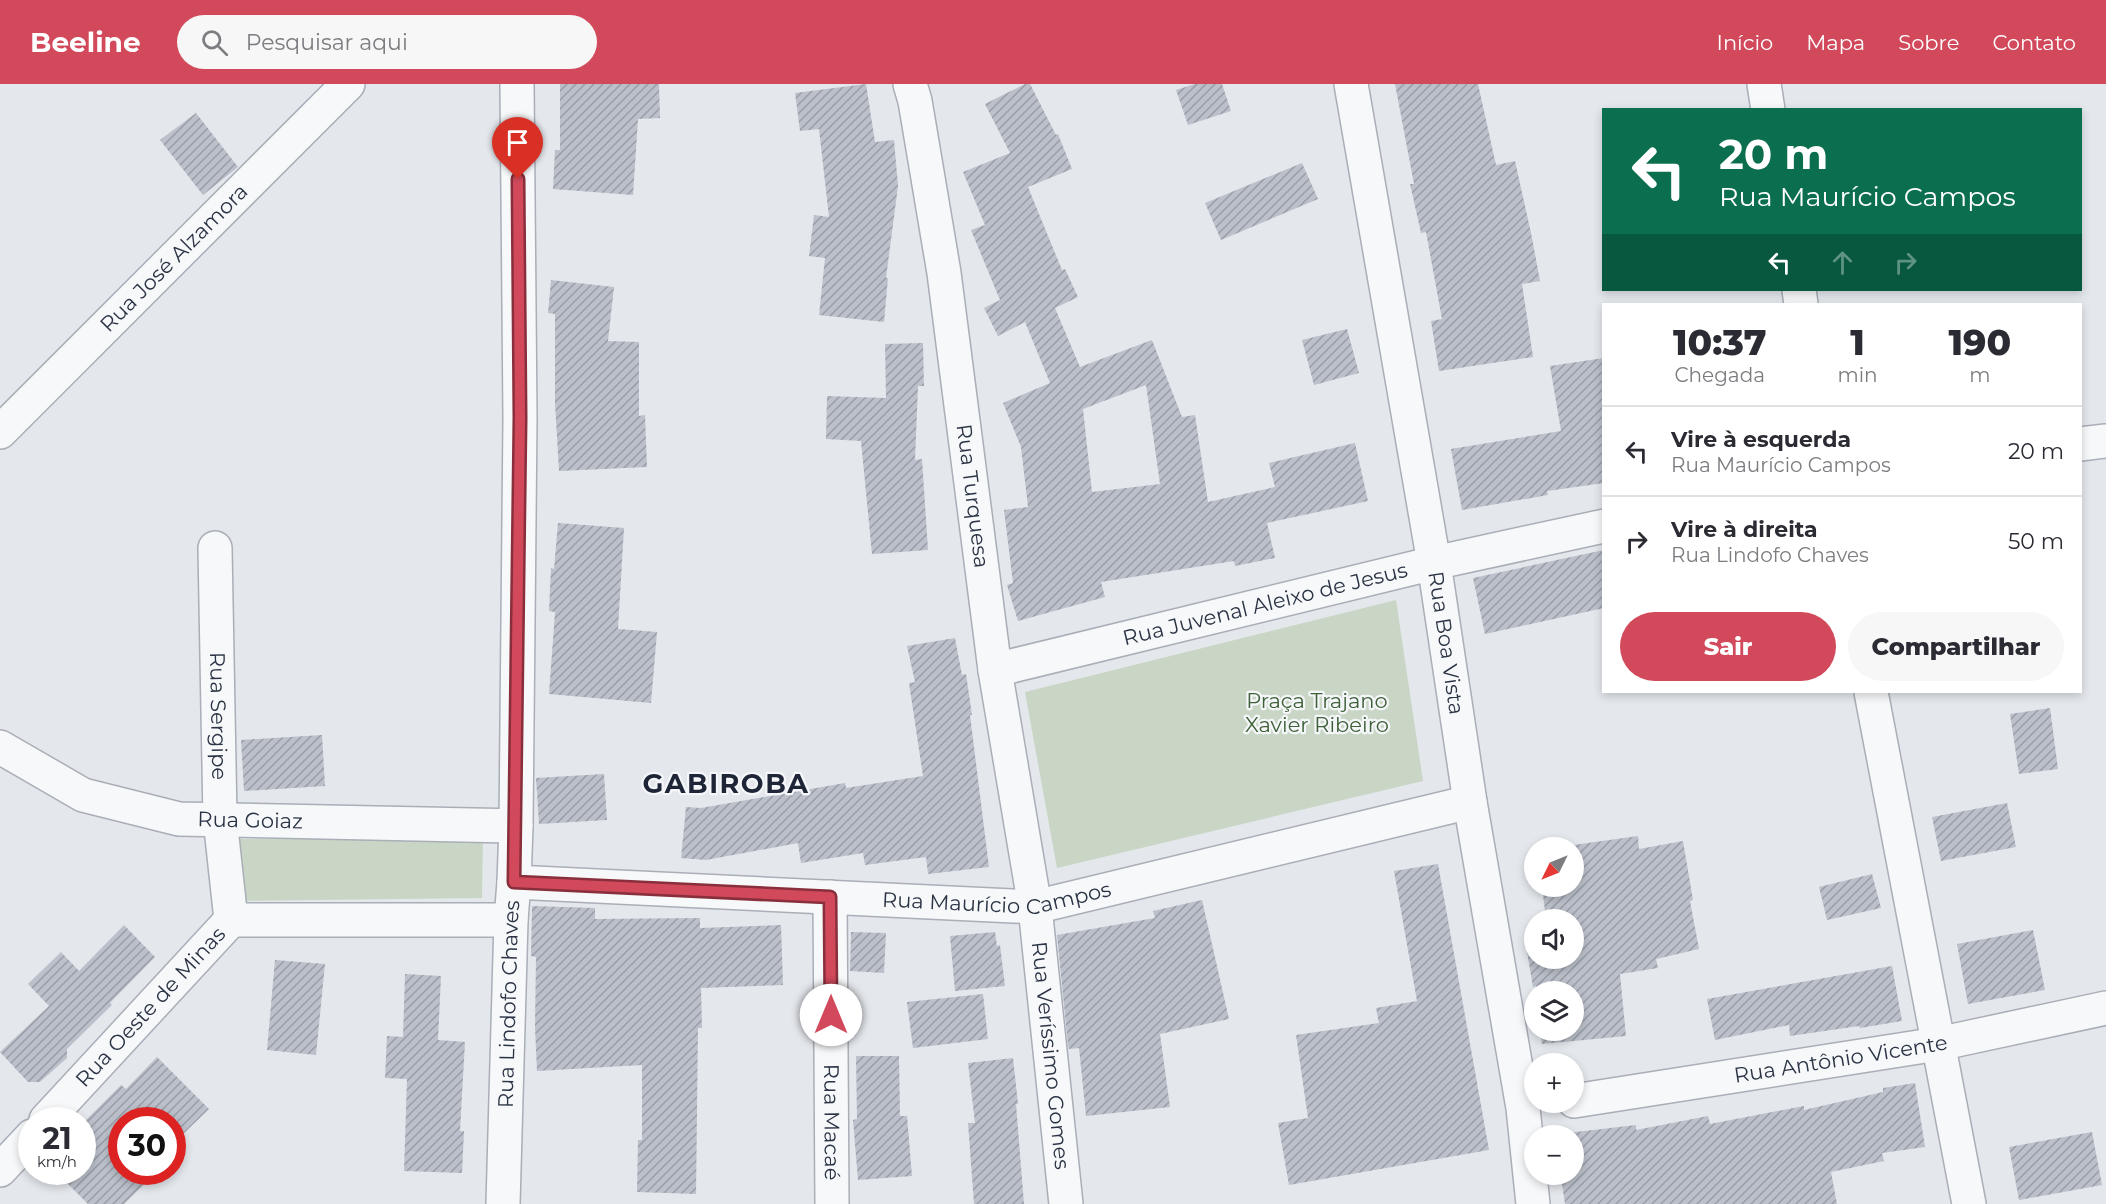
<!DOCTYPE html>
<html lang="pt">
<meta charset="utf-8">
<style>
body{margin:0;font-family:Montserrat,sans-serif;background:#f7f7f7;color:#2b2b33;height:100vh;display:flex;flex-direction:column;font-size:22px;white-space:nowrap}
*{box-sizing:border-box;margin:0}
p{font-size:20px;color:#7c7c81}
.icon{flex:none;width:33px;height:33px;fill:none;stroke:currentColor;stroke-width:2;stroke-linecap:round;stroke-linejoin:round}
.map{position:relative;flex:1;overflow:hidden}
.sheet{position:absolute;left:1602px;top:219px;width:480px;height:390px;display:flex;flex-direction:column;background:#fff;border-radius:0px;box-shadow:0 3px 9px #0003}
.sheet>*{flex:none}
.hud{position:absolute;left:1602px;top:24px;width:480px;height:183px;border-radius:0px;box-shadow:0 3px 9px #0003;background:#0b6e4f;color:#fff;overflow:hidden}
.needle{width:39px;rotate:227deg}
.fabs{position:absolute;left:1524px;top:753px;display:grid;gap:12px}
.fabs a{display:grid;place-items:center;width:60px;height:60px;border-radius:50%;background:#fff;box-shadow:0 3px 9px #0003;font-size:30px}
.speed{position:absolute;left:18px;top:1023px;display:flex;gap:12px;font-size:30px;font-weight:700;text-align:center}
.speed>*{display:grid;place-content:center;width:78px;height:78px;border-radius:50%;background:#fff;box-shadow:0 3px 9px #0003;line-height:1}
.speed small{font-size:15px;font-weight:400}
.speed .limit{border:9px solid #d22;background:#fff;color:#111}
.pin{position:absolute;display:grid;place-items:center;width:51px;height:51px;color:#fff;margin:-62px -26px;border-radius:50% 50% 50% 0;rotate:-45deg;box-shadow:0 0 6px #0007}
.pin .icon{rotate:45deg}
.me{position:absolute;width:66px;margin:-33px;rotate:0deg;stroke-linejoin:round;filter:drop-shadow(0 0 4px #0008)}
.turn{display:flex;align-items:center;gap:21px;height:126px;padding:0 18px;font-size:27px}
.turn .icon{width:78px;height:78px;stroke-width:2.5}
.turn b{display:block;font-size:42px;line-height:51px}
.lanes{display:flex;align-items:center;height:57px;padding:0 18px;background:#0003;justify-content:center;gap:30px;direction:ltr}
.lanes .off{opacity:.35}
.eta{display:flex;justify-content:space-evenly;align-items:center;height:102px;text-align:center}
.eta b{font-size:36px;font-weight:800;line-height:42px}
.cta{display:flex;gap:12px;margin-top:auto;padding:12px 18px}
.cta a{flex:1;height:69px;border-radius:36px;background:#d1495b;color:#fff;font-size:24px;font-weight:800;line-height:69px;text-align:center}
.cta a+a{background:#f7f7f7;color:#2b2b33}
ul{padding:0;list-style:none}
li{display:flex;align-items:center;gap:18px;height:90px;padding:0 18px;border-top:2px solid #e1e1e2}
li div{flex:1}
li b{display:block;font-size:22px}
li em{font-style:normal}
header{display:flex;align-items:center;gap:36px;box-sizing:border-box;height:84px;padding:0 30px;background:#d1495b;color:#fff}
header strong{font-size:28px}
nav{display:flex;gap:33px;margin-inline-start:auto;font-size:21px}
.search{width:420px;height:54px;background:#f7f7f7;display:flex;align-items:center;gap:15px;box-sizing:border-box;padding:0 21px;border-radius:33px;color:#7c7c81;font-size:22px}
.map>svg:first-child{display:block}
.park{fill:#c9d6c5}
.building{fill:url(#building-hatch);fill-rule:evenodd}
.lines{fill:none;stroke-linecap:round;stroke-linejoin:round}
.street-casing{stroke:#a9aeb7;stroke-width:36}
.street{stroke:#f7f8fa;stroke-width:33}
.route-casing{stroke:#882f3b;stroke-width:15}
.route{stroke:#d1495b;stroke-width:10}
.labels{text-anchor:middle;stroke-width:4.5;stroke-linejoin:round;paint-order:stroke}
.street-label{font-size:21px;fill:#2b3445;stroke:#f4f6f9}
.park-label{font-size:21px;fill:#3f6138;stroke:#f4f6f9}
.district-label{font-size:27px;font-weight:bold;letter-spacing:1.5px;fill:#1d2536;stroke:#f4f6f9}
</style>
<header>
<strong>Beeline</strong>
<div class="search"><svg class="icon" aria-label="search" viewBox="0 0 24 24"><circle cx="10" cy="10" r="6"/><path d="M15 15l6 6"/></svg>Pesquisar aqui</div>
<nav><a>Início</a><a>Mapa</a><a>Sobre</a><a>Contato</a></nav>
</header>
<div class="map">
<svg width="2106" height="1120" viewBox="0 0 2106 1120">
<defs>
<pattern id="building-hatch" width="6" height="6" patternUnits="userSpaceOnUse" patternTransform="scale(1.5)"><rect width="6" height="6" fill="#bbc0ca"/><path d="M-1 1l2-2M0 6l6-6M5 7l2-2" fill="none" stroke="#989da6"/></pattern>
</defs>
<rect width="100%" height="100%" fill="#e4e7ec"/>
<g class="park">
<path d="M 1396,516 L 1423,697 L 1057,784 L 1025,608 Z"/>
<path d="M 237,755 L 483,755 L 482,814 L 241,817 Z"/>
</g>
<g class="building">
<path d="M 560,0 L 659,0 L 660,34 L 638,35 L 633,111 L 553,105 L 555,66 L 560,66 Z"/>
<path d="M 866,0 L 875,58 L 894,56 L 898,102 L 886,194 L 888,194 L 884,238 L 819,231 L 825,174 L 809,172 L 814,131 L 829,133 L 819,45 L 800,47 L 795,9 Z"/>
<path d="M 1025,0 L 1030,0 L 1056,51 L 1058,50 L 1072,85 L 1028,103 L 1062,186 L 1065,185 L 1078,213 L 1055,224 L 1080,283 L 1152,256 L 1182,333 L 1195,331 L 1208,418 L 1275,403 L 1269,379 L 1355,359 L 1368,417 L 1267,439 L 1275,474 L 1235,482 L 1234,477 L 1101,498 L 1105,513 L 1018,537 L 1007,501 L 1013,499 L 1004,426 L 1028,423 L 1021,363 L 1003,319 L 1050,299 L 1025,238 L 998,252 L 984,224 L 1000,216 L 971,146 L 985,141 L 963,88 L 1010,69 L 985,20 ZM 1146,301 L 1160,400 L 1092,408 L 1083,325 Z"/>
<path d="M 1195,0 L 1222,0 L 1231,27 L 1188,41 L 1176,6 Z"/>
<path d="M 1395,0 L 1478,0 L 1496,81 L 1515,77 L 1531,149 L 1540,197 L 1522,200 L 1533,273 L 1439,287 L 1431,237 L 1442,235 L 1426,148 L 1421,149 L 1410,100 L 1414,100 Z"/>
<path d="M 196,29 L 238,83 L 203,111 L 160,56 Z"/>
<path d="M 1302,79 L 1318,115 L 1221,156 L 1205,119 Z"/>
<path d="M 551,196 L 614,203 L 608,257 L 639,258 L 639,332 L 645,331 L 647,383 L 559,387 L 555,319 L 555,230 L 548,229 Z"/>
<path d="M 1347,245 L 1359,289 L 1314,301 L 1302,256 Z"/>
<path d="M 923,259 L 924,302 L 918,302 L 915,376 L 922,375 L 928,466 L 872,470 L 861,357 L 826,355 L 827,312 L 886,314 L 885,260 Z"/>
<path d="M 1604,274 L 1604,399 L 1547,407 L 1548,411 L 1462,426 L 1451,365 L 1561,347 L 1550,282 Z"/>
<path d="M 558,439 L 624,444 L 618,545 L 657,548 L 651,619 L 549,610 L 555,528 L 549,527 L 551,484 L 554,485 Z"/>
<path d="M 1604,466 L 1604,524 L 1485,550 L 1473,494 Z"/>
<path d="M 955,554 L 962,591 L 966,590 L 972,631 L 970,631 L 989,783 L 928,790 L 926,773 L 865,781 L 863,769 L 801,779 L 798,759 L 706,776 L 681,774 L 686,723 L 701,724 L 845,699 L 846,704 L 923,692 L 909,599 L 915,598 L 907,562 Z"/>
<path d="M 2050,624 L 2058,685 L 2019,690 L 2010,630 Z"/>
<path d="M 322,651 L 325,702 L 244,707 L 241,656 Z"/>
<path d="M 604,690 L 607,736 L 539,740 L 536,694 Z"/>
<path d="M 2007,719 L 2016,763 L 1941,777 L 1932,733 Z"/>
<path d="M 1638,752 L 1639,765 L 1683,757 L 1693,816 L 1690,817 L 1699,865 L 1656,875 L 1658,884 L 1620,890 L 1626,952 L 1542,960 L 1540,946 L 1574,946 L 1574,908 L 1537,908 L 1536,902 L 1533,903 L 1526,862 L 1534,861 L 1534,874 L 1574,874 L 1574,836 L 1546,836 L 1542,802 L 1574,802 L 1574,764 L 1552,764 Z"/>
<path d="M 1438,780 L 1489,1066 L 1289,1101 L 1278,1039 L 1308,1034 L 1296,951 L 1379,939 L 1376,924 L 1417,917 L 1394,787 Z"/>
<path d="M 1872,790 L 1881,824 L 1827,836 L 1819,803 Z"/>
<path d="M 1202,816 L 1229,935 L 1160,950 L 1170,1023 L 1086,1032 L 1079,964 L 1069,965 L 1068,961 L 1057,851 L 1155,834 L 1153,827 Z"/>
<path d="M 532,822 L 595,824 L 595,835 L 700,834 L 700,844 L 781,841 L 783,901 L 701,904 L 702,944 L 698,944 L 696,1110 L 637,1108 L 638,1056 L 642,1056 L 642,981 L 537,987 L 535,943 L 536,873 L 531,872 Z"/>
<path d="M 124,841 L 155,873 L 110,919 L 112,921 L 67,965 L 67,974 L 40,998 L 28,998 L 0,968 L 49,922 L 28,900 L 61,868 L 79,887 Z"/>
<path d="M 2033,846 L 2045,906 L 1968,920 L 1957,860 Z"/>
<path d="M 851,848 L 886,849 L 884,889 L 850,887 Z"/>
<path d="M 995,848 L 997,862 L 1000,861 L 1005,902 L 955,907 L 950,852 Z"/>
<path d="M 275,876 L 325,880 L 316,971 L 267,966 Z"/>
<path d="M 1892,882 L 1902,937 L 1860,944 L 1859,942 L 1790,952 L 1789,941 L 1715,956 L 1707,915 Z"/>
<path d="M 405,890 L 441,892 L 438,956 L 465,958 L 460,1047 L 464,1047 L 462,1089 L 404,1087 L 407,995 L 385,994 L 387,952 L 403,953 Z"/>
<path d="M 983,910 L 988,955 L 913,964 L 907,918 Z"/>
<path d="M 856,972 L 899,972 L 900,1032 L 907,1032 L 912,1092 L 858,1096 L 853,1036 L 857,1035 Z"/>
<path d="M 157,973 L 209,1025 L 177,1056 L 183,1062 L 172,1072 L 172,1036 L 122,1036 L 122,1088 L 157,1088 L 124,1120 L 88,1120 L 56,1088 L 82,1088 L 82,1040 L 121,1001 L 126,1005 Z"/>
<path d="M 1013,974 L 1018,1020 L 1016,1020 L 1024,1120 L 974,1120 L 968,1039 L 975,1039 L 968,979 Z"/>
<path d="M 1915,999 L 1925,1063 L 1882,1069 L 1884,1077 L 1831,1088 L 1837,1120 L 1565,1120 L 1562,1100 L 1556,1101 L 1554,1090 L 1574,1090 L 1574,1052 L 1550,1051 L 1636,1041 L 1636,1046 L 1708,1032 L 1710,1040 L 1804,1022 L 1804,1026 L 1883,1008 L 1883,1004 Z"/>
<path d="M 2092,1048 L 2102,1101 L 2019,1116 L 2009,1063 Z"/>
</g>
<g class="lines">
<defs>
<g id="street">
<path id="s1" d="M 910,0 L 915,17 L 944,189 L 995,586 L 1035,823 L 1066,1120"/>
<path id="s2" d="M 1351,0 L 1434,479 L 1470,718 L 1523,1024 L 1533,1120"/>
<path d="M 1764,0 L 1768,26"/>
<path d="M 1799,206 L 1801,220"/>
<path id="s3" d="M 0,348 L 348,0"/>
<path d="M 2080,360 L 2106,357"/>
<path id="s4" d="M 215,464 L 220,735 L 231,836"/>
<path id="s5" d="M 995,586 L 1434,479 L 1604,442"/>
<path d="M 1871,608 L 1969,1120"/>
<path id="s6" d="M 0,663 L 83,711 L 179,735 L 516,742"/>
<path id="s7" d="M 514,798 L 1035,823 L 1470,718"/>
<path id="s8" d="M 830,813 L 832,1120"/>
<path d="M 231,836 L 511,836"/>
<path id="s9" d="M 1574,1017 L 1938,960 L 2106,924"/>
<path id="s10" d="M 46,1036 L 231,836"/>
<path d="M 0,1086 L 32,1052"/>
<path id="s11" d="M 503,1120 L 511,836 L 514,798 L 516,742 L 520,334 L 517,0"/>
</g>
</defs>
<use href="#street" class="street-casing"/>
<use href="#street" class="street"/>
</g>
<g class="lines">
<defs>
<path id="route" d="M 518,95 L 520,334 L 514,798 L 830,813 L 831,931"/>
</defs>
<use href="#route" class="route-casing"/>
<use href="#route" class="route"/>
</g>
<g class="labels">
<g class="street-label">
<text dy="7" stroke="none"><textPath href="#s3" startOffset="246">Rua José Alzamora</textPath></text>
<text dy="7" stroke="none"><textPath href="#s1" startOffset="417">Rua Turquesa</textPath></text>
<text dy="7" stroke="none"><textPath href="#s5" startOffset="278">Rua Juvenal Aleixo de Jesus</textPath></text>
<text dy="7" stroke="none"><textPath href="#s2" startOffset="567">Rua Boa Vista</textPath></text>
<text dy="7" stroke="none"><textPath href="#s4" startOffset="168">Rua Sergipe</textPath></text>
<text dy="7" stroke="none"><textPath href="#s6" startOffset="266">Rua Goiaz</textPath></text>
<text dy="7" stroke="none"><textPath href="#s7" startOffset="484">Rua Maurício Campos</textPath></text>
<text dy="7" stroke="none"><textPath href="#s11" startOffset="200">Rua Lindofo Chaves</textPath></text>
<text dy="7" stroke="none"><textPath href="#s10" startOffset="154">Rua Oeste de Minas</textPath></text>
<text dy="7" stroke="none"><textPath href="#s1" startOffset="982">Rua Veríssimo Gomes</textPath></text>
<text dy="7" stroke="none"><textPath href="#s9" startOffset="270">Rua Antônio Vicente</textPath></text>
<text dy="7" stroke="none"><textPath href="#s8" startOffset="225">Rua Macaé</textPath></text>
</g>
<g class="park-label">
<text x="1317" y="624">Praça Trajano<tspan x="1317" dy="24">Xavier Ribeiro</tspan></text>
</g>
<g class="district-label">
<text x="726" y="709">GABIROBA</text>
</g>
</g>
</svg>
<div class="fabs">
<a><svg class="needle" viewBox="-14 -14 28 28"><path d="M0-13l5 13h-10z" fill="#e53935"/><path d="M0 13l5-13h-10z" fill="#7c7c81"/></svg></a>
<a><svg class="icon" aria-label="sound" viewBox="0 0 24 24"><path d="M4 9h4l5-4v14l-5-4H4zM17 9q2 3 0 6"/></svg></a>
<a><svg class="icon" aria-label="layers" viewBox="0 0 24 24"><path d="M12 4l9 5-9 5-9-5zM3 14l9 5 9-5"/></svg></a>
<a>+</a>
<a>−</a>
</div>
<div class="speed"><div>21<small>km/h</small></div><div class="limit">30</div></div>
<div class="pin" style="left:518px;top:95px;background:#d93025"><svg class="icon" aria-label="arrive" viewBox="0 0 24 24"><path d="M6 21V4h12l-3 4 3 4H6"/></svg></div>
<svg class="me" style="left:831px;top:931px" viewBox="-20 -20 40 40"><circle r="19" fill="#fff"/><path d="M0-13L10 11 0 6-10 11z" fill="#d1495b"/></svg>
<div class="hud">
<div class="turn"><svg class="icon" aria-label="left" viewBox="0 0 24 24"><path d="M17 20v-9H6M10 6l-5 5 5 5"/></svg><div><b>20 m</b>Rua Maurício Campos</div></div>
<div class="lanes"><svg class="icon" aria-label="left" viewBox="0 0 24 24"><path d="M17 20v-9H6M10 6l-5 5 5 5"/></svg><svg class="icon off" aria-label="ahead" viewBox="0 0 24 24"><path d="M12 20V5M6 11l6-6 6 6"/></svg><svg class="icon off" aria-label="right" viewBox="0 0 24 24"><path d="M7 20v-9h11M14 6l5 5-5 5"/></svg></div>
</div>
<section class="sheet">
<div class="eta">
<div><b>10:37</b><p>Chegada</p></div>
<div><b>1</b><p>min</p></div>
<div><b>190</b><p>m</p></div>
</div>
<ul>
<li><svg class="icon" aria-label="left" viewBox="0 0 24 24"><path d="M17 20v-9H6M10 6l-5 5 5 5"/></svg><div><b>Vire à esquerda</b><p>Rua Maurício Campos</p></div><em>20 m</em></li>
<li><svg class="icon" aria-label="right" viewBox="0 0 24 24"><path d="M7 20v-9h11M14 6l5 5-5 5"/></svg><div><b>Vire à direita</b><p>Rua Lindofo Chaves</p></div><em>50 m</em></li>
</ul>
<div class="cta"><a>Sair</a><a>Compartilhar</a></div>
</section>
</div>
